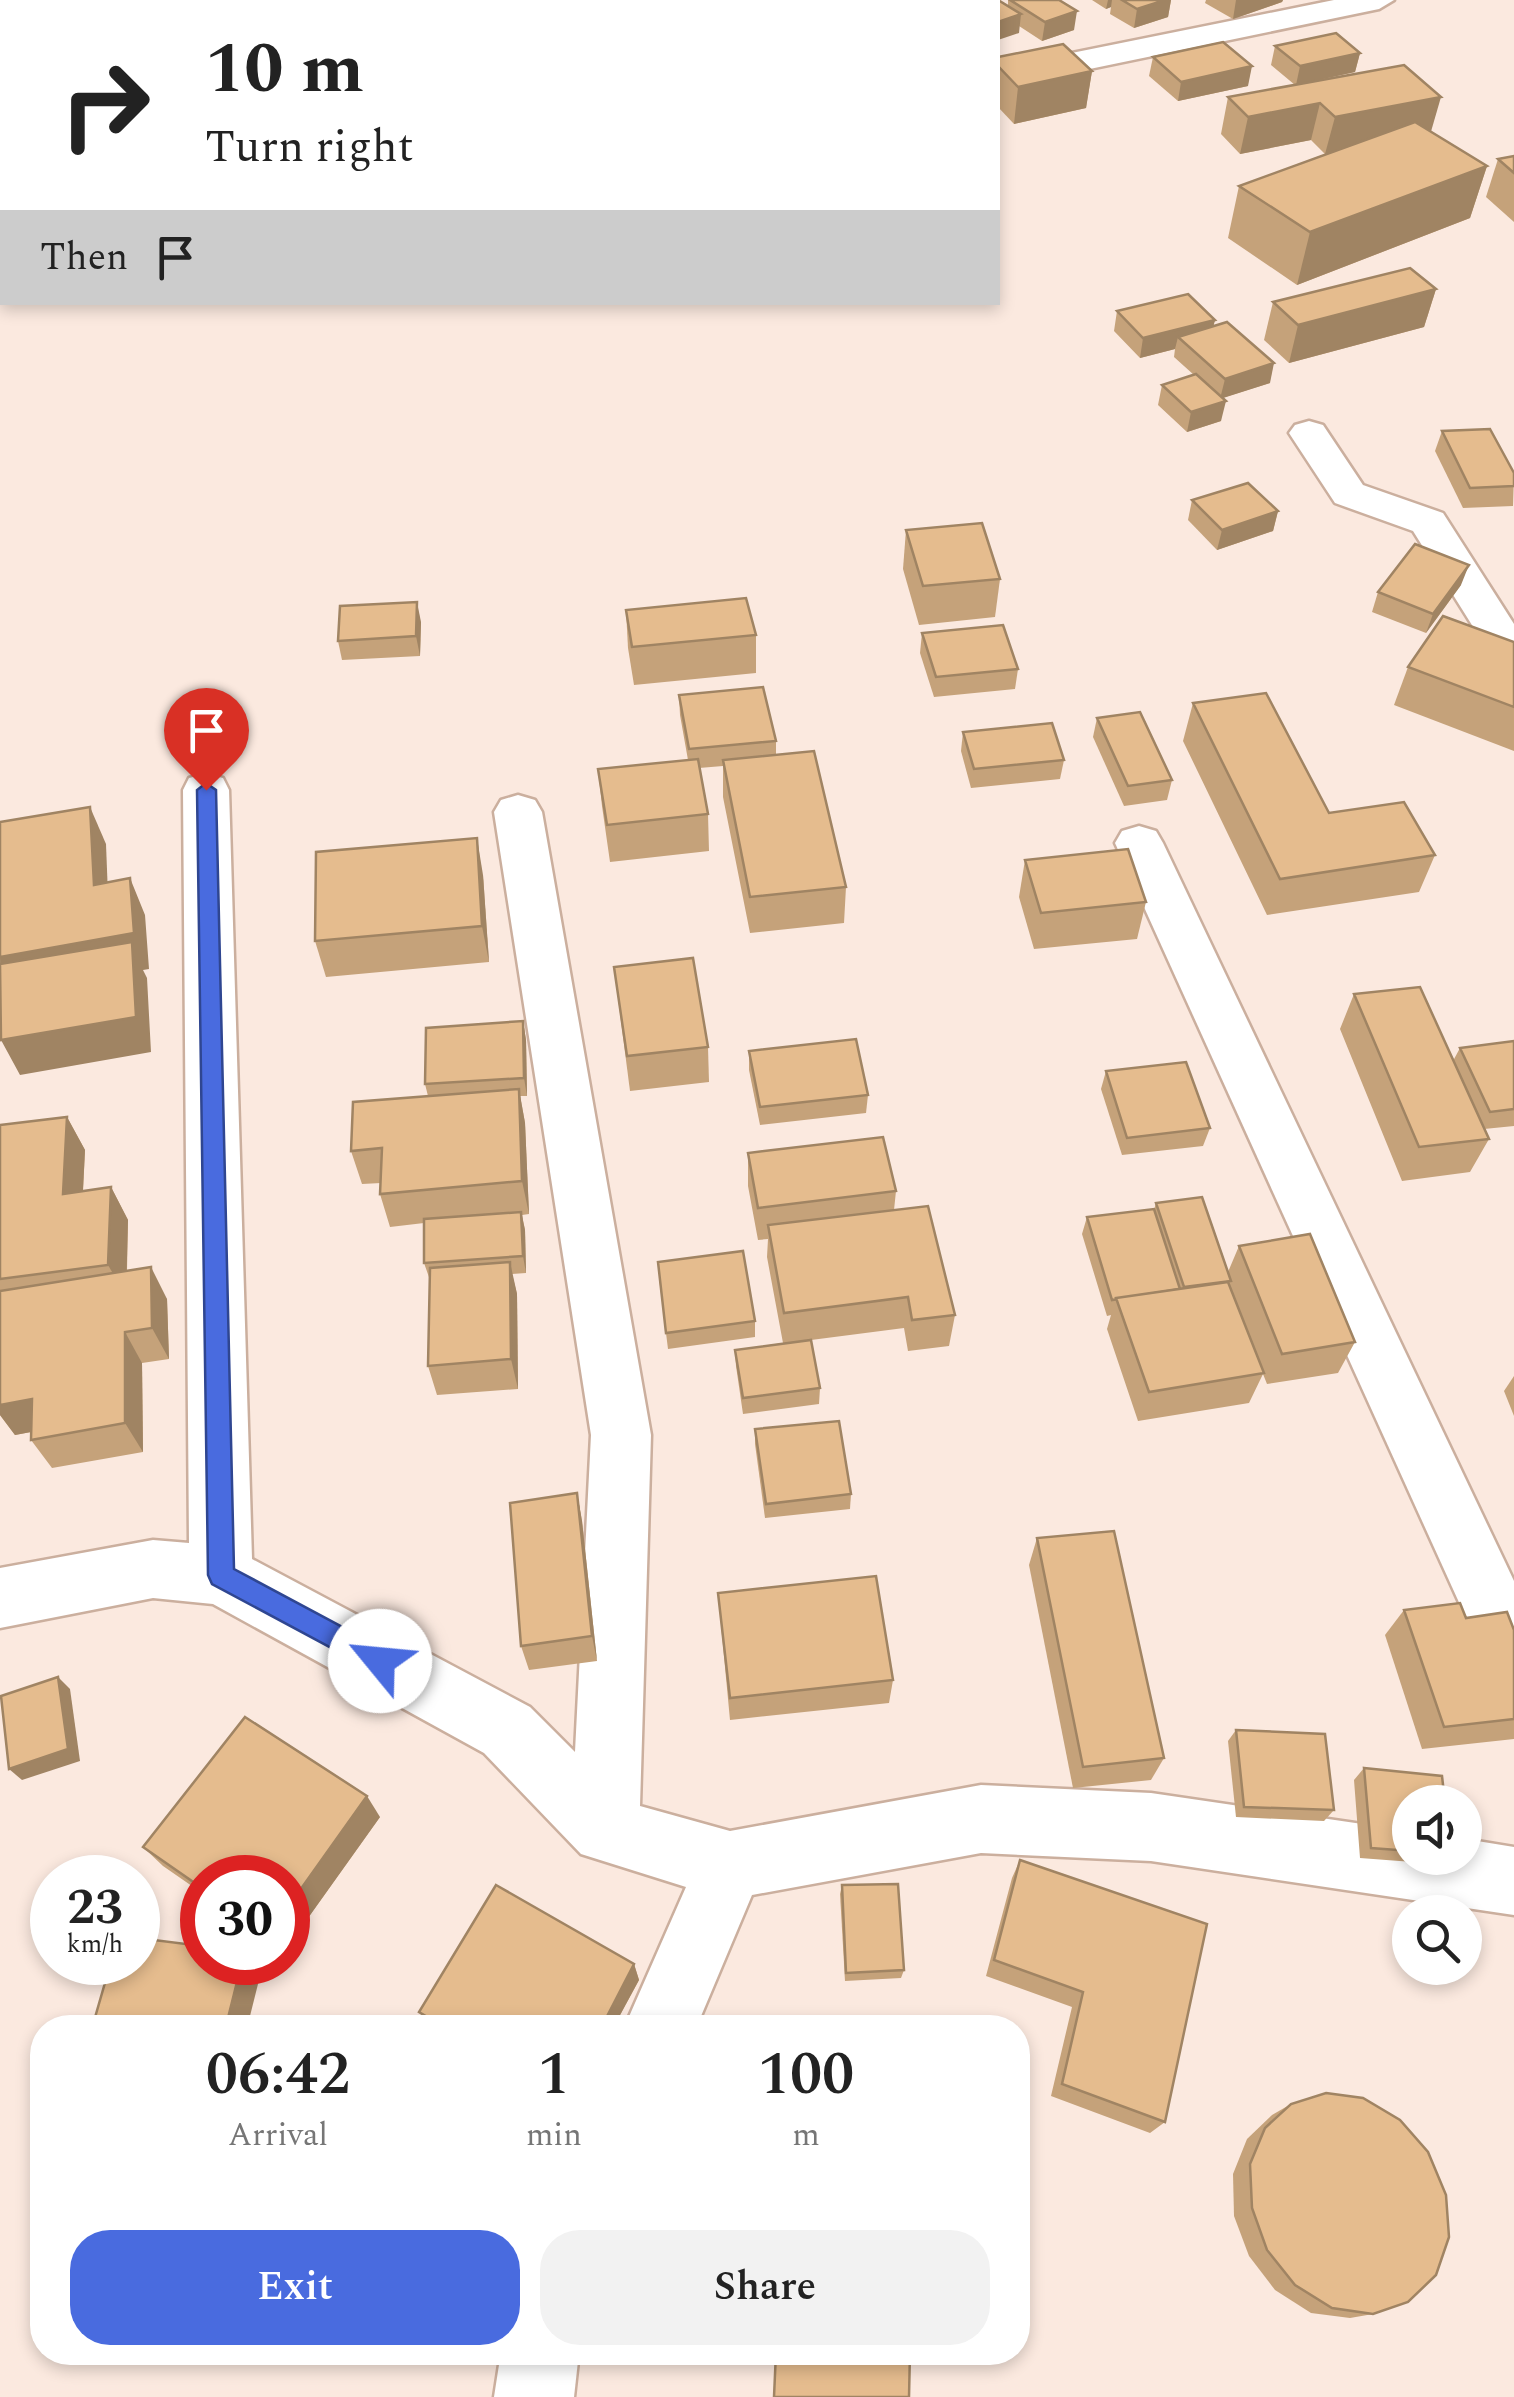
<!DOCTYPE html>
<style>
body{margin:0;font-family:Spectral,serif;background:#f2f2f2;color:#222;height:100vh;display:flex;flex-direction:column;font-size:38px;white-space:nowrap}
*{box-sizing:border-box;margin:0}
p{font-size:32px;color:#767676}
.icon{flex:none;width:55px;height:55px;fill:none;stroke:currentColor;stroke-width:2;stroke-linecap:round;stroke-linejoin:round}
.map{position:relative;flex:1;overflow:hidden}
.sheet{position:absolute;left:30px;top:2015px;width:1000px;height:350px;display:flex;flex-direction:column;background:#fff;border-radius:40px;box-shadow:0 5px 15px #0003}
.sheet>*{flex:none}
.banner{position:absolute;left:0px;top:0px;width:1000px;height:305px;box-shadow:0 5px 15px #0003;background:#fff;color:#222;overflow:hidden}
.fabs{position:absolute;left:1392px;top:1785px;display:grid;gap:20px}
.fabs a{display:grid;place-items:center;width:90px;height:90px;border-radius:50%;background:#fff;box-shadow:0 5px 15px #0003;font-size:50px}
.speed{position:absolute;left:30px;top:1855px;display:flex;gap:20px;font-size:50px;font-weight:700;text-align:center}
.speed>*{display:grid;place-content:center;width:130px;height:130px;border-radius:50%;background:#fff;box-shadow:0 5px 15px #0003;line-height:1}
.speed small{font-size:25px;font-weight:400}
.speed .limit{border:15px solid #d22;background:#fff;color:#111}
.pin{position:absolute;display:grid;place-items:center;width:85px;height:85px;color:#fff;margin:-102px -42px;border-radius:50% 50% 50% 0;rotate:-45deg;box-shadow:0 0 10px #0007}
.pin .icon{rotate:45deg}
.me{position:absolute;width:110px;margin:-55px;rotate:298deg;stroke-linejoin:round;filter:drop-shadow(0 0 8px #0008)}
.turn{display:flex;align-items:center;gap:35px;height:210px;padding:0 40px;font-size:45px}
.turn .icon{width:130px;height:130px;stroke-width:2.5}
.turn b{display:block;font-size:70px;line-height:85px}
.then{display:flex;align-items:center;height:95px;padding:0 40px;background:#0003;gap:20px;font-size:38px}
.eta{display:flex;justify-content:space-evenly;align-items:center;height:170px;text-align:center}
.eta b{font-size:60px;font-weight:600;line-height:70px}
.action{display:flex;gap:20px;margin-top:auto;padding:20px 40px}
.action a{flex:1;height:115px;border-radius:40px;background:#496bdf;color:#fff;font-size:40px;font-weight:600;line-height:115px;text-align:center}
.action a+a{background:#f2f2f2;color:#222}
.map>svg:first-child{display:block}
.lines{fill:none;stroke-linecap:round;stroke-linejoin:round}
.minor-casing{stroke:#cbaf9e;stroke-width:5}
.minor{fill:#fff;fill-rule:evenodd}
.wall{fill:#c5a27a}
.shaded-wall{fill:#a08463}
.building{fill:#e5bc8e;stroke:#a08463;stroke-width:2.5}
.route{fill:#496bdf;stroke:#2f4691;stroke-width:2.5}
</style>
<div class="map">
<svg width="1514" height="2397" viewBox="0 0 1514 2397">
<rect width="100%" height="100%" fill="#fbe9df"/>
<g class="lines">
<defs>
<g id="minor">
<path d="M 110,0 L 146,0 L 147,2 L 111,2 Z"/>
<path d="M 1334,0 L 1394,0 L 1379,9 L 998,88 L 998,68 Z"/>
<path d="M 2,111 L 2,131 L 0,132 L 0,112 Z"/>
<path d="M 2,224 L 2,246 L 0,247 L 0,225 Z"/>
<path d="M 1309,421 L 1323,425 L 1363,485 L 1443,513 L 1514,624 L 1514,663 L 1492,657 L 1413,531 L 1335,503 L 1289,433 L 1295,425 Z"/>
<path d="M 206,774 L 223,778 L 229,790 L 252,1559 L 530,1707 L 575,1752 L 591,1435 L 494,812 L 501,800 L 518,795 L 535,800 L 542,812 L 651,1435 L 640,1806 L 730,1831 L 981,1785 L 1151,1793 L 1410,1831 L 1410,1858 L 1465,1858 L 1465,1839 L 1514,1847 L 1514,1915 L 1151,1861 L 981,1853 L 752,1895 L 696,2028 L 624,2028 L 686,1887 L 581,1854 L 484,1753 L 213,1604 L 153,1598 L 0,1628 L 0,1568 L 153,1540 L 189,1543 L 183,790 L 189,778 Z"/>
<path d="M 1139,826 L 1156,831 L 1163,843 L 1514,1581 L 1514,1682 L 1491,1673 L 1115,843 L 1122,831 Z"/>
<path d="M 501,2352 L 579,2352 L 574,2397 L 494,2397 Z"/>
</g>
</defs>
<use href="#minor" class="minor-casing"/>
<use href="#minor" class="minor"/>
</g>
<g class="wall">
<path d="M 0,0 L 114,0 L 115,2 L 2,2 L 2,87 L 0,86 Z"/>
<path d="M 146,0 L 206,0 L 206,2 L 153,2 Z"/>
<path d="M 305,0 L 528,0 L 523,2 L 306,2 Z"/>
<path d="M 924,0 L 998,0 L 1008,6 L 1008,0 L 1063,3 L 1074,30 L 1042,41 L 1019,26 L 1019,33 L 998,2 L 924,2 Z"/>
<path d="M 1092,0 L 1171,0 L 1168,17 L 1134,28 L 1110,14 L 1111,7 L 1106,9 Z"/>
<path d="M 1204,0 L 1283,0 L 1282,2 L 1233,19 L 1205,3 L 1206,0 Z"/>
<path d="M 1275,46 L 1360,53 L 1355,72 L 1318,80 L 1431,132 L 1487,166 L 1470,218 L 1297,285 L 1228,238 L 1239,186 L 1325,154 L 1311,140 L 1240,154 L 1221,134 L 1228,97 L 1295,85 L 1271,65 Z"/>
<path d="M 998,57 L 1092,71 L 1086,108 L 1014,124 L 998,107 Z"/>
<path d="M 1153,57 L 1248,86 L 1178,101 L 1149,76 Z"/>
<rect x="0" y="129" width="2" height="51"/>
<path d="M 1514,156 L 1514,222 L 1486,197 L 1498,159 Z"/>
<path d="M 1436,289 L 1424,327 L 1289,363 L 1264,340 L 1273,302 Z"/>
<path d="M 1117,311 L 1215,320 L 1213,326 L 1270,383 L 1222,398 L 1221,421 L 1187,432 L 1158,405 L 1162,385 L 1194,375 L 1174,357 L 1175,349 L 1140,358 L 1114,331 Z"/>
<path d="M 1442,431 L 1514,473 L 1513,506 L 1463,508 L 1435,451 Z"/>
<path d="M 1192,500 L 1278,511 L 1273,531 L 1217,550 L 1188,520 Z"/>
<path d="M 906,530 L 1000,579 L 995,617 L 919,625 L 903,569 Z"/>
<path d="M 1461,585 L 1426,633 L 1372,612 L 1378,592 Z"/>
<path d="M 626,610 L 756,635 L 756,673 L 634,685 L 628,648 Z"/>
<path d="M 421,622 L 420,656 L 342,660 L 338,641 Z"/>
<path d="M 922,633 L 1018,669 L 1015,689 L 934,697 L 920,653 Z"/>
<path d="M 1514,642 L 1514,751 L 1394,705 L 1408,667 Z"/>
<path d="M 679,695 L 776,741 L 776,755 L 846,887 L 844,923 L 750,933 L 723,797 L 723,766 L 699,768 L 708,814 L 709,851 L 610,862 L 602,806 L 598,769 L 688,760 L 680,715 Z"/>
<path d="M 1193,703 L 1329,813 L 1435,855 L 1419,892 L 1267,915 L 1183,741 Z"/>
<path d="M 1097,718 L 1172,780 L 1167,800 L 1124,806 L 1093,737 Z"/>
<path d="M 963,732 L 1064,760 L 1060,779 L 971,788 L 961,751 Z"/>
<path d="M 1025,860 L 1146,902 L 1137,939 L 1034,949 L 1019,897 Z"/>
<path d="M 483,875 L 489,962 L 326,977 L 315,941 Z"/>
<path d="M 614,967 L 708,1047 L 709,1082 L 630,1091 Z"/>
<path d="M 1354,994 L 1453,1061 L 1460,1048 L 1514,1041 L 1514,1126 L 1484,1129 L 1489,1139 L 1470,1172 L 1402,1181 L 1340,1029 Z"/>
<path d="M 523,1021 L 526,1040 L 527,1096 L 520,1096 L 525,1123 L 529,1214 L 522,1215 L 525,1230 L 526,1273 L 512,1274 L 517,1294 L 518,1389 L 437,1395 L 428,1366 L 430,1280 L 424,1263 L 424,1223 L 390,1227 L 380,1194 L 381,1183 L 362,1184 L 351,1151 L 428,1096 L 425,1084 Z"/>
<path d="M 749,1051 L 868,1095 L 866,1113 L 760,1125 L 749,1070 Z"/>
<path d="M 1106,1071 L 1210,1128 L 1203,1146 L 1122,1155 L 1101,1089 Z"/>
<path d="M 67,1117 L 85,1150 L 83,1192 L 111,1187 L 128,1220 L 127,1271 L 167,1299 L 169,1359 L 142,1363 L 143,1452 L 52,1468 L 31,1440 L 31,1432 L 15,1435 L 0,1415 L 0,1125 Z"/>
<path d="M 748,1153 L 896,1191 L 894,1210 L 955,1315 L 949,1346 L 908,1351 L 904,1328 L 811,1340 L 820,1388 L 819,1404 L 743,1414 L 736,1366 L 735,1350 L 783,1343 L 767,1257 L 768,1239 L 758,1240 L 748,1186 Z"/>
<path d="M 1156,1203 L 1228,1272 L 1239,1246 L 1355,1342 L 1338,1373 L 1267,1384 L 1263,1374 L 1249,1403 L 1138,1421 L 1107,1329 L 1111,1315 L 1107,1316 L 1082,1234 L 1087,1217 L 1154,1210 Z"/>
<path d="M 659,1278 L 755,1321 L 755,1337 L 668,1349 Z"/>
<path d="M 1514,1376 L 1514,1416 L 1504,1391 Z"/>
<path d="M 755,1429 L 851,1494 L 850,1509 L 765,1518 L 755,1444 Z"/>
<path d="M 577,1493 L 582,1521 L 597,1661 L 529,1670 L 521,1646 Z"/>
<path d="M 1037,1538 L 1164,1758 L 1151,1780 L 1073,1788 L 1029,1565 Z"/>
<path d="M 718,1593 L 893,1680 L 889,1703 L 730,1720 Z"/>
<path d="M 1404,1610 L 1466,1618 L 1514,1630 L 1514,1739 L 1422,1749 L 1385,1635 Z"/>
<path d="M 1236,1730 L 1334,1810 L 1324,1821 L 1236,1817 L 1228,1741 Z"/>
<path d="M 1364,1768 L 1410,1802 L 1410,1858 L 1447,1858 L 1439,1864 L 1360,1858 L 1354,1780 Z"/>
<path d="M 380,1817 L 288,1946 L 288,1878 L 202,1878 L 202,1893 L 163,1866 L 143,1847 Z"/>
<path d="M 1020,1860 L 1165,2122 L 1150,2133 L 1051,2096 L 1072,2007 L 986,1976 L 1012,1878 Z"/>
<path d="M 842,1885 L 904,1970 L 901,1978 L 845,1981 L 840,1894 Z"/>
<path d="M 634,1964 L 639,1980 L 613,2028 L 433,2028 L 419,2012 Z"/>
<path d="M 1291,2104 L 1373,2314 L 1350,2318 L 1311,2313 L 1275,2290 L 1249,2256 L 1234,2216 L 1233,2174 L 1247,2139 L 1272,2115 Z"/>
</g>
<g class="shaded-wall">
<path d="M 94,0 L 114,0 L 115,2 L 89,2 Z"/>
<path d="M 185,0 L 206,0 L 206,2 L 186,2 Z"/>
<path d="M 429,0 L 528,0 L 523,2 L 424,2 Z"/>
<path d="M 1108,0 L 1112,0 L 1111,7 L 1106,9 Z"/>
<path d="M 1165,0 L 1171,0 L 1168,17 L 1134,28 L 1137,9 Z"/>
<path d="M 1236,0 L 1283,0 L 1282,2 L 1233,19 Z"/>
<path d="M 1077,11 L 1074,30 L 1042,41 L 1045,22 Z"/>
<path d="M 1021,14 L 1019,33 L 998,40 L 998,22 Z"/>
<path d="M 1360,53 L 1355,72 L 1296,85 L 1300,66 Z"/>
<path d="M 1252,66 L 1248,86 L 1178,101 L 1181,82 Z"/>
<path d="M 1092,71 L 1086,108 L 1014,124 L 1018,87 Z"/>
<path d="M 1441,97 L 1430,135 L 1325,154 L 1335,117 Z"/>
<path d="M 1320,103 L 1311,140 L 1240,154 L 1248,117 Z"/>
<path d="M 1487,166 L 1470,218 L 1297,285 L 1310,232 Z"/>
<path d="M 1436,289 L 1424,327 L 1289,363 L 1298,325 Z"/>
<path d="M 1215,320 L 1210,340 L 1178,337 L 1175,349 L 1140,358 L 1143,338 Z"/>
<path d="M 1274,363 L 1270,383 L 1220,399 L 1225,379 Z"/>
<path d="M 1226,401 L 1221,421 L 1187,432 L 1191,412 Z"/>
<path d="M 1278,511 L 1273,531 L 1217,550 L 1222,530 Z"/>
<path d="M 1469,565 L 1461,585 L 1426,633 L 1433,614 Z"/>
<path d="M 417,602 L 421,622 L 420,656 L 416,636 Z"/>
<path d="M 90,807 L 106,844 L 109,921 L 94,885 Z"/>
<path d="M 477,838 L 483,875 L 489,962 L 482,926 Z"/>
<path d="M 130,878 L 145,915 L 149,969 L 143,970 L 147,978 L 151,1052 L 20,1075 L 1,1040 L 0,957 Z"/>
<path d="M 523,1021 L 526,1040 L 527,1096 L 524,1078 Z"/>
<path d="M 519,1089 L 525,1123 L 529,1214 L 522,1181 Z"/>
<path d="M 67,1117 L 85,1150 L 81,1227 L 63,1194 Z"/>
<path d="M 111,1187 L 128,1220 L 126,1296 L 108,1265 Z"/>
<path d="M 521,1212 L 525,1230 L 526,1273 L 523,1256 Z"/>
<path d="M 510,1262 L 517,1294 L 518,1389 L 511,1359 Z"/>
<path d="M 151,1267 L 167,1299 L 169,1359 L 152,1328 Z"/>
<path d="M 125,1332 L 142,1363 L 143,1452 L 125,1423 Z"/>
<path d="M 32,1399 L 52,1428 L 15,1435 L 0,1415 L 0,1405 Z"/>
<path d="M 577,1493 L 582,1521 L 597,1661 L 592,1636 Z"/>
<path d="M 58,1677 L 70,1689 L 80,1761 L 22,1780 L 9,1769 Z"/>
<path d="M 367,1796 L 380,1817 L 288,1946 L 288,1907 Z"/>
<path d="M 242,1962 L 256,1962 L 262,1968 L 247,2028 L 228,2028 L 226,2026 Z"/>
<path d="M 634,1964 L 639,1980 L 613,2028 L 601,2028 Z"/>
</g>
<g class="building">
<path d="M 0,0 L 94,0 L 89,2 L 2,2 L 2,16 L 0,15 Z"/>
<path d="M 322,0 L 429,0 L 424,2 L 329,2 Z"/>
<path d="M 860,0 L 903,0 L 907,2 L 864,2 Z"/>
<path d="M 931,0 L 998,0 L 1021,14 L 998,22 L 998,2 L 935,2 Z"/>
<path d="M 1010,0 L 1059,0 L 1077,11 L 1045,22 Z"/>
<path d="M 1122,0 L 1165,0 L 1137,9 Z"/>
<path d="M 2,18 L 2,43 L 0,42 L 0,19 Z"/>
<path d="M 1336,33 L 1360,53 L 1300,66 L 1275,46 Z"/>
<path d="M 1223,42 L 1252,66 L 1181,82 L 1153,57 Z"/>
<path d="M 1063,44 L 1092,71 L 1018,87 L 998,66 L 998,57 Z"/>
<path d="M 1404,65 L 1441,97 L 1335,117 L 1320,103 L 1248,117 L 1228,97 Z"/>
<path d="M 1415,122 L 1487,166 L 1310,232 L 1239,186 Z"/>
<rect x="0" y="129" width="2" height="31"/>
<path d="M 1514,156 L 1514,173 L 1498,159 Z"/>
<path d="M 1410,268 L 1436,289 L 1298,325 L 1273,302 Z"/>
<path d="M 1188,294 L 1215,320 L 1143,338 L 1117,311 Z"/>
<path d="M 1227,322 L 1274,363 L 1225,379 L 1178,337 Z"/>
<path d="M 1196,374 L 1226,401 L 1191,412 L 1162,385 Z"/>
<path d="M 1490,429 L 1514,473 L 1514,486 L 1470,488 L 1442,431 Z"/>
<path d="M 1248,483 L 1278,511 L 1222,530 L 1192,500 Z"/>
<path d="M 982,523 L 1000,579 L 923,586 L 906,530 Z"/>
<path d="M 1415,544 L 1469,565 L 1433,614 L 1378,592 Z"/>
<path d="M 746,598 L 756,635 L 632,647 L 626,610 Z"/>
<path d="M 417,602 L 416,636 L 338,641 L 340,606 Z"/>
<path d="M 1443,616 L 1514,642 L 1514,707 L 1408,667 Z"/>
<path d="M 1003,625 L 1018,669 L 936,677 L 922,633 Z"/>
<path d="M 763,687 L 776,741 L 689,749 L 679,695 Z"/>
<path d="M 1266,693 L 1329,813 L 1404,802 L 1435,855 L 1280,879 L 1193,703 Z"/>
<path d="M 1140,712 L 1172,780 L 1128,786 L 1097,718 Z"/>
<path d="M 1052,723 L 1064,760 L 974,769 L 963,732 Z"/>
<path d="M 814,751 L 846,887 L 750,897 L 723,760 Z"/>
<path d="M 698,759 L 708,814 L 607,825 L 598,769 Z"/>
<path d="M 90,807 L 94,885 L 130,878 L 134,933 L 0,957 L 0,822 Z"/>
<path d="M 477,838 L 482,926 L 315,941 L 316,852 Z"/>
<path d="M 1128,849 L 1146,902 L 1041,913 L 1025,860 Z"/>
<path d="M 132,942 L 136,1017 L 1,1040 L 0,964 Z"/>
<path d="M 693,958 L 708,1047 L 627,1056 L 614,967 Z"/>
<path d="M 1420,987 L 1489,1139 L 1419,1147 L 1354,994 Z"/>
<path d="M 523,1021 L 524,1078 L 425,1084 L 426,1028 Z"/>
<path d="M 856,1039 L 868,1095 L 760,1107 L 749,1051 Z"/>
<path d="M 1514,1041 L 1514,1109 L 1490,1112 L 1460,1048 Z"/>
<path d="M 1186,1062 L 1210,1128 L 1127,1138 L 1106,1071 Z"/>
<path d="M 519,1089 L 522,1181 L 380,1194 L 382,1148 L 351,1151 L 353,1102 Z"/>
<path d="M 67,1117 L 63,1194 L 111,1187 L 108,1265 L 0,1279 L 0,1125 Z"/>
<path d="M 883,1137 L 896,1191 L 758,1208 L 748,1153 Z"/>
<path d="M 1202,1197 L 1231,1281 L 1184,1287 L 1156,1203 Z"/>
<path d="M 928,1206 L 955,1315 L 912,1320 L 908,1297 L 784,1313 L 768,1225 Z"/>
<path d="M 1154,1209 L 1180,1289 L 1112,1300 L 1087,1217 Z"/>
<path d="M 521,1212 L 523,1256 L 424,1263 L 424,1219 Z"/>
<path d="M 1310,1234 L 1355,1342 L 1282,1354 L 1239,1246 Z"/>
<path d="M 743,1251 L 755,1321 L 666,1333 L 658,1262 Z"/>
<path d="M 510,1262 L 511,1359 L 428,1366 L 430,1268 Z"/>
<path d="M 151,1267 L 152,1328 L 125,1332 L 125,1423 L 31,1440 L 32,1399 L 0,1405 L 0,1291 Z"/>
<path d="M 1228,1282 L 1264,1373 L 1149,1392 L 1116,1298 Z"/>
<path d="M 811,1340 L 820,1388 L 743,1398 L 735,1350 Z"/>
<path d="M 839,1421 L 851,1494 L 766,1504 L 755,1429 Z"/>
<path d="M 577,1493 L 592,1636 L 521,1646 L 510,1503 Z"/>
<path d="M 1114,1531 L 1164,1758 L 1083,1767 L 1037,1538 Z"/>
<path d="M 876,1576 L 893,1680 L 730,1698 L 718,1593 Z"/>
<path d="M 1460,1603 L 1466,1618 L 1507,1612 L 1514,1630 L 1514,1719 L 1444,1727 L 1404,1610 Z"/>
<path d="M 58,1677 L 68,1749 L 9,1769 L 1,1696 Z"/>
<path d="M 245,1717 L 367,1796 L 288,1907 L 288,1878 L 202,1878 L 202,1888 L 143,1847 Z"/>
<path d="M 1236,1730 L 1325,1734 L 1334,1810 L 1244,1807 Z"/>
<path d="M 1364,1768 L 1442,1776 L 1445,1802 L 1410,1802 L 1410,1851 L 1371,1848 Z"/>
<path d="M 1020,1860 L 1207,1924 L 1165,2122 L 1062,2084 L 1083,1992 L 994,1960 Z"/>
<path d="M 898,1884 L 904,1970 L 846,1973 L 842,1885 Z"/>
<path d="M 496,1885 L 634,1964 L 601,2028 L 446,2028 L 419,2012 Z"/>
<path d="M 138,1938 L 202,1946 L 202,1962 L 242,1962 L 226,2026 L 236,2028 L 92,2028 L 111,1962 L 138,1962 Z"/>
<path d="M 1326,2093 L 1363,2098 L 1400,2120 L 1428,2152 L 1446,2195 L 1449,2237 L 1436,2275 L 1408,2302 L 1373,2314 L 1332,2308 L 1295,2285 L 1267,2250 L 1252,2208 L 1250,2164 L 1265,2128 L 1291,2104 Z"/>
<path d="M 776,2352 L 910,2352 L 909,2397 L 774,2397 Z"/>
</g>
<path class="route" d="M 206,783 L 216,790 L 234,1569 L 389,1652 L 393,1661 L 389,1670 L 380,1674 L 212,1584 L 208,1575 L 197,790 Z"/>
</svg>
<div class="fabs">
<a><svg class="icon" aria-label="sound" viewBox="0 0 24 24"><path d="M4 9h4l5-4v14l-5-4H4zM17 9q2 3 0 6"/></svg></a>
<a><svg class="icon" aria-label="search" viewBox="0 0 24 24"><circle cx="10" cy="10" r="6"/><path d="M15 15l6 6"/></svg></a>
</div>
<div class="speed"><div>23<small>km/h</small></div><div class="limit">30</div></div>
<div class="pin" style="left:206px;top:790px;background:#d93025"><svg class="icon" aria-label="arrive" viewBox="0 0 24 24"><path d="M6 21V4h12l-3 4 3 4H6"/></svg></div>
<svg class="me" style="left:380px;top:1661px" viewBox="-20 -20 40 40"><circle r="19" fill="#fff"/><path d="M0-13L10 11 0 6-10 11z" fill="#496bdf"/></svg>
<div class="banner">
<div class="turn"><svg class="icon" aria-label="right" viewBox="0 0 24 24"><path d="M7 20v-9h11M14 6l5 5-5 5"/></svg><div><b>10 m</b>Turn right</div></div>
<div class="then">Then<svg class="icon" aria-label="arrive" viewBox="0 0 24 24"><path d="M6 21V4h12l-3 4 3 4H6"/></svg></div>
</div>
<section class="sheet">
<div class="eta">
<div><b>06:42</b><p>Arrival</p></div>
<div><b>1</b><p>min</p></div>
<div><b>100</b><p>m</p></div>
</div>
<div class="action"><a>Exit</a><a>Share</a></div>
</section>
</div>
